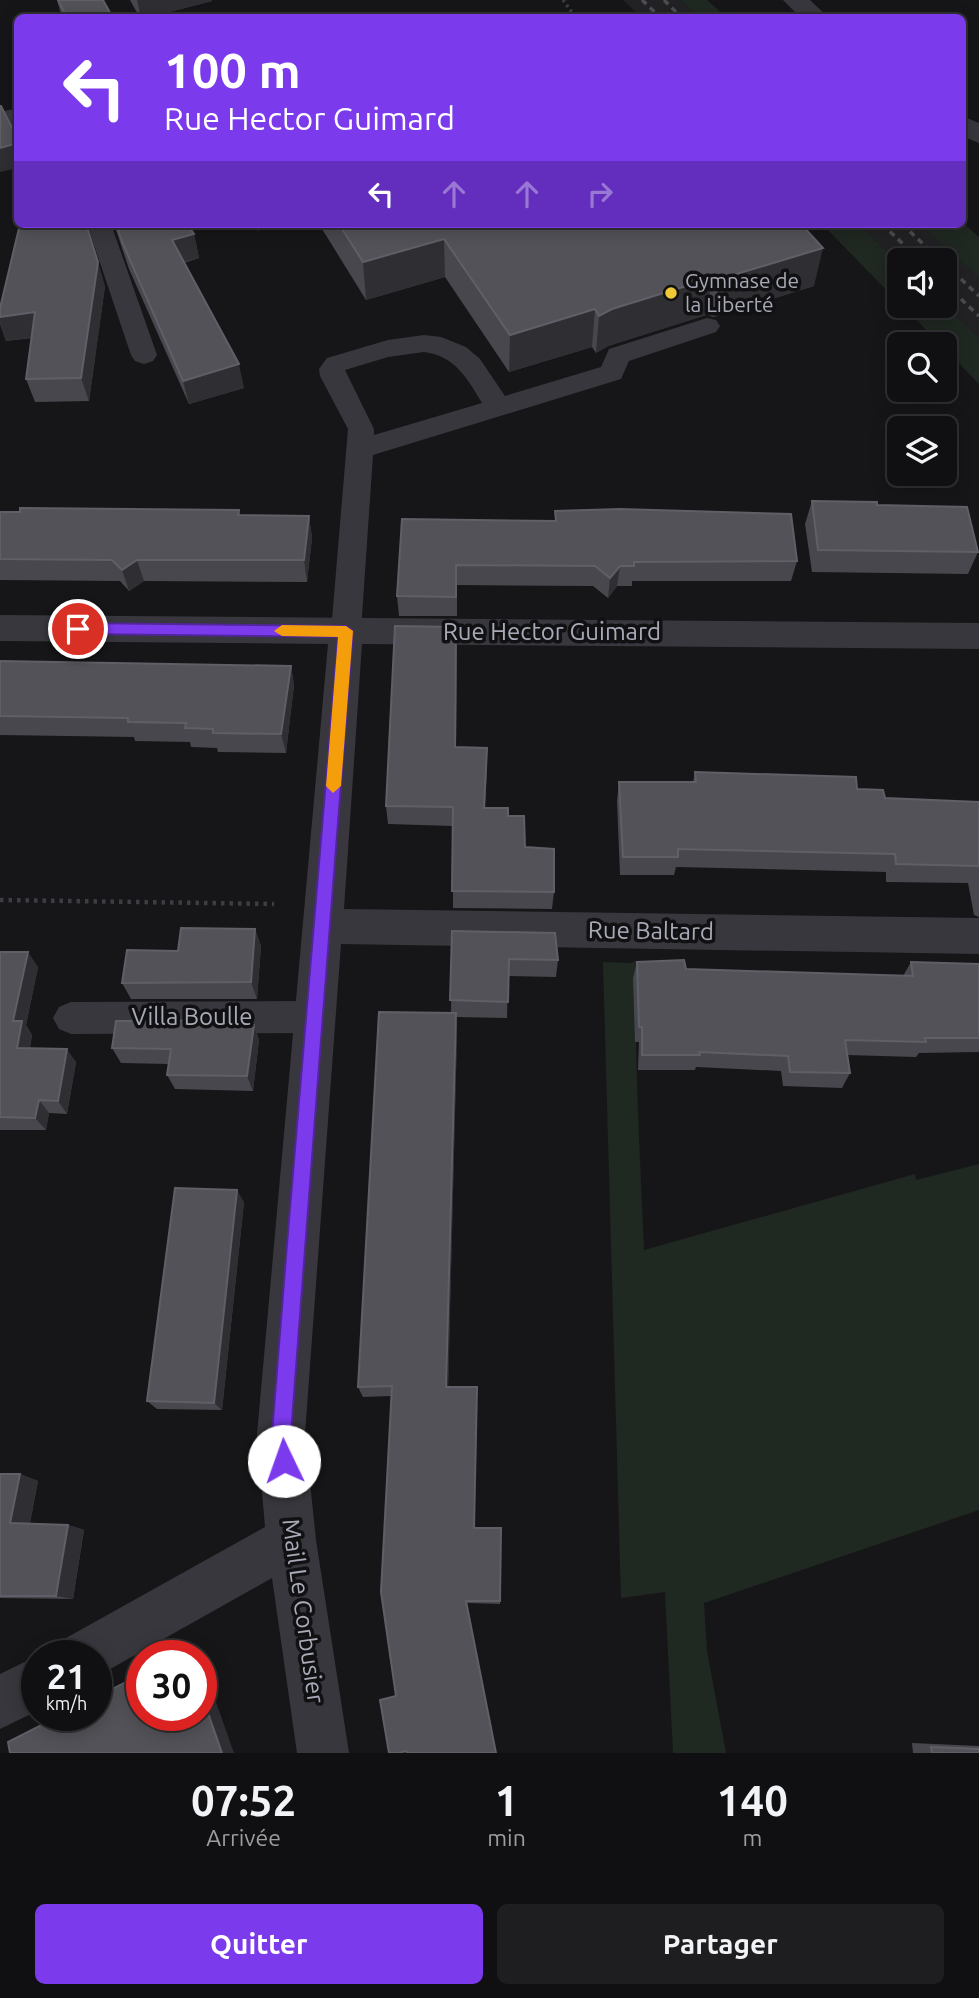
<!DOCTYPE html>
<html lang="fr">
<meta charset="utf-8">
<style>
body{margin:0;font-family:Ubuntu,sans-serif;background:#1e1e20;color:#f1f3f6;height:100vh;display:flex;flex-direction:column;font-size:26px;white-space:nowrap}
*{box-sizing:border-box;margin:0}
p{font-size:23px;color:#9c9d9f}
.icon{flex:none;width:38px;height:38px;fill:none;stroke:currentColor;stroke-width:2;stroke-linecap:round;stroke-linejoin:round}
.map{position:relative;height:1753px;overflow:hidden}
.drawer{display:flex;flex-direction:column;background:#101012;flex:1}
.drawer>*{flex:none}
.hud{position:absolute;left:14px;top:14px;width:952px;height:214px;border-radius:10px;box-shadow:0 4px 18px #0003,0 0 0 2px #303032;background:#7c3aed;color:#fff;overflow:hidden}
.controls{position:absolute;left:887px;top:248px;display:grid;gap:14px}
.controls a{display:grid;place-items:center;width:70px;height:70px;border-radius:10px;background:#101012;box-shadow:0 4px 18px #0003,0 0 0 2px #303032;font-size:35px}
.speed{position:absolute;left:21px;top:1640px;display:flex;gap:14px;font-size:35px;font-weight:700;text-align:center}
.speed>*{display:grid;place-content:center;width:91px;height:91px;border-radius:50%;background:#101012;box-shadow:0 4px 18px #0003,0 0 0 2px #303032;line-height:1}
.speed small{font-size:18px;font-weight:400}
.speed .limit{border:10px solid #d22;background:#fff;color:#111}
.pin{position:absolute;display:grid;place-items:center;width:60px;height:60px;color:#fff;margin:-30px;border:4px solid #fff;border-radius:50%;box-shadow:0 2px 7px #0007}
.me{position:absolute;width:77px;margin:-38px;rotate:357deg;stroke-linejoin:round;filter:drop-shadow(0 0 5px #0008)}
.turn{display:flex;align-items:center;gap:24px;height:147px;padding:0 35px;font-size:32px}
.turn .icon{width:91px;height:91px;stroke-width:2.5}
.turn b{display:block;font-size:49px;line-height:60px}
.lanes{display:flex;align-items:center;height:66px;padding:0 35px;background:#0003;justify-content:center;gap:35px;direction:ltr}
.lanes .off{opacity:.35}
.eta{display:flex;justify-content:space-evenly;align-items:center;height:119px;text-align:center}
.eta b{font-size:42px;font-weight:700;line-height:49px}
.button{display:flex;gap:14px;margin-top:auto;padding:14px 35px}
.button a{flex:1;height:80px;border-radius:10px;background:#7c3aed;color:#fff;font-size:28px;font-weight:700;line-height:80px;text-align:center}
.button a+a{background:#1e1e20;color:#f1f3f6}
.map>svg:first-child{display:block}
.built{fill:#222225}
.green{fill:#202822}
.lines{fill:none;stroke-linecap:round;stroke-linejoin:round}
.path-far1{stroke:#3d3e44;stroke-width:3.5;stroke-dasharray:2.5 3.5;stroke-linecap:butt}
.path{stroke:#3d3e44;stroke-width:4.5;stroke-dasharray:3.5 5;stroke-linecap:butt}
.service{fill:#37373d;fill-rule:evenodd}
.minor{fill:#37373d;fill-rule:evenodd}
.rail{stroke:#4c4d54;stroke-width:3.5;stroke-dasharray:6 5;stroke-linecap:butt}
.wall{fill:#47474d}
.shaded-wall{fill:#2f2f33}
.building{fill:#525258;stroke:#5f6067;stroke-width:2}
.route{fill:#7c3aed;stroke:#51269a;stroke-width:2}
.slow{fill:#f59e0b}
.poi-dot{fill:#efc937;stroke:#111113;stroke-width:2.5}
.labels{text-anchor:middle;stroke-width:7;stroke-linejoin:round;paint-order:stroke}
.far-poi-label{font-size:21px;fill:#a8abb7;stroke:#111113;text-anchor:start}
.street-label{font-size:24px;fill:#a8abb7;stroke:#111113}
</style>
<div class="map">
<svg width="979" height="1753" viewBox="0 0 979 1753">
<rect width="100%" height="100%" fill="#161618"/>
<g class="built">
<path d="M 623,0 L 681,0 L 699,17 L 641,17 Z"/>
<path d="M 858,224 L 919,224 L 979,278 L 979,338 L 945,306 L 945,261 L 900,261 L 899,263 Z"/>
</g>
<g class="green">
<path d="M 681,0 L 707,0 L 726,17 L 699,17 Z"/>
<path d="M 963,223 L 979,237 L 979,278 L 919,224 Z"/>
<path d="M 822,224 L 858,224 L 899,263 L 899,303 Z"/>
<path d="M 903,306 L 945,306 L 979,338 L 979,384 L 945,349 L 945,345 L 941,345 Z"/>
<path d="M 636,960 C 634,1053 640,1154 644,1250 L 915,1174 L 916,1180 L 979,1164 L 979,1510 L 704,1603 L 707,1651 L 726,1753 L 673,1753 L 665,1592 L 621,1598 L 603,962 L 632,963 Z"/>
</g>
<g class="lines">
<g class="path-far1">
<path d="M 563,0 L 576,18"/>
<path d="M 257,229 L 275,224"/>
</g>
<path class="path" d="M 0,900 L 274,904"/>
<g class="service">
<path d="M 87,224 L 111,224 L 157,355 L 153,361 L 144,364 L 135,361 L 131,355 Z"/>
<path d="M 707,318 L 716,320 L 720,326 L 716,332 L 629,361 L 621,379 L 373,455 L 361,631 L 357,639 L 346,643 L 335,639 L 331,631 L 348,429 L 320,376 L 319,369 L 327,358 L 388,340 L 424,335 L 441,337 L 466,347 L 480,359 L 505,396 L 601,367 L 609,349 ZM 424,352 C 455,356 467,378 482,403 L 374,435 L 374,429 L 345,370 L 388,357 Z"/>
<path d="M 313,1001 L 325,1006 L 331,1017 L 325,1028 L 313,1033 L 71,1034 L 59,1029 L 53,1018 L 59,1007 L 71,1002 Z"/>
</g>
<g class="minor">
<path d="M 783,0 L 810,0 L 829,18 L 801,18 Z"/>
<path d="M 18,108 L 18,124 L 0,128 L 0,112 Z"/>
<path d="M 962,116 L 979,123 L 979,143 L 962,136 Z"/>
<path d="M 0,615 L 979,623 L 979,649 L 362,644 L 344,909 L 979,918 L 979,954 L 341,944 L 305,1434 L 316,1540 L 349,1753 L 297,1753 L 272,1578 L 96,1677 L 96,1656 L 59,1656 L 66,1638 L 265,1527 L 257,1434 L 328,644 L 0,641 Z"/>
<path d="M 37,1656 L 37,1711 L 0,1729 L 0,1674 Z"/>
</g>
<g class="rail">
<path d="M 642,0 L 661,18"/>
<path d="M 664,0 L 682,18"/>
<path d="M 882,224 L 921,261"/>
<path d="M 902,224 L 941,261"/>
<path d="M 945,264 L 979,296"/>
<path d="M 945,284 L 979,316"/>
</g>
</g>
<g class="wall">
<path d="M 57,0 L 113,18 L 62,18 Z"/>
<path d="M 130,0 L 212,0 L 212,1 L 146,18 L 140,18 Z"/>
<path d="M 114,224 L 187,224 L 194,234 L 199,258 L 184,263 L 244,388 L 189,404 L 129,269 Z"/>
<path d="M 319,224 L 801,224 L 814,286 L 714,317 L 706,315 L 608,346 L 596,353 L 592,347 L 509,372 L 445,277 L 366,300 Z"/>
<path d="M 105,286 L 89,401 L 35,402 L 26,379 L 32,338 L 6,341 L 0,324 L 0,308 Z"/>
<path d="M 812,501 L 877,505 L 978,552 L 968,574 L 812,572 L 805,524 Z"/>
<path d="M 239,510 L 240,515 L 309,516 L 312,538 L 307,582 L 144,581 L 129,591 L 120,581 L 0,580 L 0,512 Z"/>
<path d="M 555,511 L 797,561 L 791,581 L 632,581 L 632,586 L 617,586 L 608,598 L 593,586 L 457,585 L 457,616 L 399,616 L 397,596 L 402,519 L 555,521 Z"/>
<path d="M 457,647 L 456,747 L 487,767 L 485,808 L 508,816 L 525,847 L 554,892 L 552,909 L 453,908 L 453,826 L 388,824 L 386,806 Z"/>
<path d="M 0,661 L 291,666 L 294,685 L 286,753 L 218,752 L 217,748 L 191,747 L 190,742 L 135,741 L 134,737 L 0,735 Z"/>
<path d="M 695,772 L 857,789 L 885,798 L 979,802 L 979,917 L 974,915 L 968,883 L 886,882 L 886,872 L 676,867 L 674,875 L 620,875 L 617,801 L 619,782 L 693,782 Z"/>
<path d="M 255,929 L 261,946 L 257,999 L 131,999 L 122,983 L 178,951 Z"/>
<path d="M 452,931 L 558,960 L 556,977 L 508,976 L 507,1018 L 456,1017 L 457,1034 L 448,1387 L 477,1387 L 474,1528 L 500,1601 L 500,1604 L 467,1603 L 396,1696 L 391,1396 L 363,1397 L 358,1387 L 451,1013 Z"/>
<path d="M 0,952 L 38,967 L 26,1025 L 32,1035 L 30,1048 L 76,1062 L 67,1114 L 49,1113 L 46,1130 L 0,1130 Z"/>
<path d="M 637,962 L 686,969 L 903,976 L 911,962 L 979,964 L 979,1052 L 919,1053 L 916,1057 L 847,1055 L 850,1073 L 842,1088 L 783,1086 L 781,1071 L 696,1067 L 695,1070 L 638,1070 L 639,1042 L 635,1042 L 633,978 Z"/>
<path d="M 248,1020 L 249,1024 L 254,1025 L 259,1040 L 253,1091 L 175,1089 L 167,1075 L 169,1064 L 121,1063 L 112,1048 Z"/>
<path d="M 244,1202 L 222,1410 L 157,1409 L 147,1401 Z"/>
<path d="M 0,1474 L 20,1474 L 38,1481 L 30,1523 L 68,1525 L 84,1530 L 73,1599 L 0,1598 Z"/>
<path d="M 912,1743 L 979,1746 L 979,1753 L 913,1753 Z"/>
</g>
<g class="shaded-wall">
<path d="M 137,0 L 212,0 L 212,1 L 146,18 L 141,18 Z"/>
<path d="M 18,143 L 18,168 L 0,172 L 0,148 Z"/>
<path d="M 194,234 L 199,258 L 177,264 L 172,240 Z"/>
<path d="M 444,239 L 445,277 L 366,300 L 363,262 Z"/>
<path d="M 823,248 L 814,286 L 714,317 L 720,279 Z"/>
<path d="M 98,262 L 105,286 L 89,401 L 81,378 Z"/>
<path d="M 712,278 L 706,315 L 608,346 L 596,353 L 599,316 L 612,309 Z"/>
<path d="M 595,309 L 592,347 L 509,372 L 510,335 Z"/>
<path d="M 35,312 L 43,336 L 6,341 L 0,324 L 0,317 Z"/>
<path d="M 239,364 L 244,388 L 189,404 L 183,381 Z"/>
<path d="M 309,516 L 312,538 L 307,582 L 304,560 Z"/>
<path d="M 137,560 L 144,581 L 129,591 L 122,570 Z"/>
<path d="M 620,566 L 617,586 L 608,598 L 610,578 Z"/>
<path d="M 456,627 L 457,647 L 456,766 L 455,747 Z"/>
<path d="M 291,666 L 294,685 L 286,753 L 281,734 Z"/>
<path d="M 487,748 L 487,767 L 484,826 L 484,808 Z"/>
<path d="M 255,929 L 261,946 L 257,999 L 251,982 Z"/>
<path d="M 28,952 L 38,967 L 26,1025 L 32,1035 L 27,1062 L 17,1048 L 13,1021 Z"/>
<path d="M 456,1013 L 457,1034 L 448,1397 L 446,1387 Z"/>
<path d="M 248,1020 L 253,1033 L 254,1025 L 259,1040 L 253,1091 L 247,1076 Z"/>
<path d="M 67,1049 L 76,1062 L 67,1114 L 58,1101 Z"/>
<path d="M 39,1100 L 49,1113 L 46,1130 L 35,1118 Z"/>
<path d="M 237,1190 L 244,1202 L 222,1410 L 214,1403 Z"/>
<path d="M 20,1474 L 38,1481 L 29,1528 L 10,1523 Z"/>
<path d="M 68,1525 L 84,1530 L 73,1599 L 56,1596 Z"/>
<path d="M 186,1651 L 198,1651 L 200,1656 L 188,1656 Z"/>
<path d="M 201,1660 L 234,1753 L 222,1753 L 201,1693 Z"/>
</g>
<g class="building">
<path d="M 58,0 L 103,0 L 113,18 L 67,18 Z"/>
<path d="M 0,106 L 1,106 L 18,140 L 18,143 L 0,148 Z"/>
<path d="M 20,224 L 86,224 L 98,262 L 81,378 L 26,379 L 35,312 L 0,317 L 0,308 Z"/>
<path d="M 116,224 L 187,224 L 194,234 L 172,240 L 239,364 L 183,381 L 123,244 Z"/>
<path d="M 339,224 L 801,224 L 823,248 L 720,279 L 712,278 L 612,309 L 599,316 L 595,309 L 510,335 L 444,239 L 363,262 Z"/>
<path d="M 812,501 L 877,502 L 877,505 L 967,507 L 978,552 L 818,550 Z"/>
<path d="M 20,508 L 239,510 L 238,515 L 309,516 L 304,560 L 137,560 L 122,570 L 112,560 L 0,559 L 0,512 L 20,512 Z"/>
<path d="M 620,509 L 791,514 L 797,561 L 634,562 L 634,566 L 620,566 L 610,578 L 595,566 L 456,565 L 456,597 L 397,596 L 402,519 L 556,521 L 555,511 Z"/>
<path d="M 395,626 L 456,627 L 455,747 L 487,748 L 484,808 L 508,808 L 508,816 L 524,816 L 525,847 L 554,849 L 554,892 L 452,891 L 453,807 L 386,806 Z"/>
<path d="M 0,661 L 291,666 L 281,734 L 213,733 L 213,729 L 185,728 L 186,723 L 128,722 L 128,718 L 0,716 Z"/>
<path d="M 695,772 L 856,777 L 857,789 L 883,790 L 885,798 L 979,802 L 979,866 L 896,864 L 895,854 L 678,849 L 678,857 L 623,857 L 619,782 L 696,782 Z"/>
<path d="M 181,928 L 255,929 L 251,982 L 122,983 L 127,950 L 178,951 Z"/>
<path d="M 452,931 L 555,933 L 558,960 L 509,959 L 508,1002 L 450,1000 Z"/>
<path d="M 0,952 L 28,952 L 13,1021 L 22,1021 L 17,1048 L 67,1049 L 58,1101 L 39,1100 L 35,1118 L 0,1117 Z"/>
<path d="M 684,960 L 686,969 L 913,976 L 911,962 L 979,964 L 979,1038 L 925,1038 L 926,1042 L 845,1040 L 850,1073 L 790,1072 L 788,1056 L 699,1052 L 700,1055 L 642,1055 L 642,1027 L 639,1027 L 637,962 Z"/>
<path d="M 379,1012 L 456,1013 L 446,1387 L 477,1387 L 474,1528 L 501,1528 L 500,1601 L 466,1601 L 496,1753 L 407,1753 L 406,1751 L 399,1753 L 389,1753 L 380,1700 L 396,1696 L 381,1592 L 392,1386 L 358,1387 Z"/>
<path d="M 248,1020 L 247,1024 L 254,1025 L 247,1076 L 167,1075 L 171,1049 L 112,1048 L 116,1021 Z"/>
<path d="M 175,1188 L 237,1190 L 214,1403 L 147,1401 Z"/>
<path d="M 0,1474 L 20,1474 L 10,1523 L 68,1525 L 56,1596 L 0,1596 Z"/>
<path d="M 186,1651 L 188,1656 L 177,1656 Z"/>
<path d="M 142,1674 L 142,1715 L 201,1715 L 201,1693 L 222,1753 L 10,1753 L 8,1742 L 61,1715 L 96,1715 L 96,1697 Z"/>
<path d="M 931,1747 L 979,1749 L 979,1753 L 932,1753 Z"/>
</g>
<path class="route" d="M 78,623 L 346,626 L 353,631 C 333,899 310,1166 291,1434 L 294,1461 L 291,1468 L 284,1471 L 277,1468 L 272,1434 C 292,1168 317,902 338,637 L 78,634 L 71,629 Z"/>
<path class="slow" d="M 282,625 L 346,626 L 353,631 L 341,786 L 333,793 L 326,786 L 338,637 L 282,636 L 274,631 Z"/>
<circle class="poi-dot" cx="671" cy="293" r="7"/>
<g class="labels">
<g class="far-poi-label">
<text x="685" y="288">Gymnase de<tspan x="685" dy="24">la Liberté</tspan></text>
</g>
<g class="street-label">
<text x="552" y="640">Rue Hector Guimard</text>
<text transform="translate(651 931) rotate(1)" y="8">Rue Baltard</text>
<text x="192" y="1025">Villa Boulle</text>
<text transform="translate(303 1611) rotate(82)" y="8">Mail Le Corbusier</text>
</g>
</g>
</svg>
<div class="controls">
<a><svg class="icon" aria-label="sound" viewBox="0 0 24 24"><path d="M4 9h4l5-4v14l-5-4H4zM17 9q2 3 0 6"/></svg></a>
<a><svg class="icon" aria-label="search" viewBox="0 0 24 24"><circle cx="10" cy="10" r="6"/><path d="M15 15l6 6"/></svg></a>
<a><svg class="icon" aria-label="layers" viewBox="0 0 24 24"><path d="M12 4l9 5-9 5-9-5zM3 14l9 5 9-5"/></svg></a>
</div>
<div class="speed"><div>21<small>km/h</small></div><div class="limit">30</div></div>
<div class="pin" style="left:78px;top:629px;background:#d93025"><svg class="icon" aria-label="arrive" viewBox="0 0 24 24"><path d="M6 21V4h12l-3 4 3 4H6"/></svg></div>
<svg class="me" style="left:284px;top:1461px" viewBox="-20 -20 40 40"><circle r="19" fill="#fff"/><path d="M0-13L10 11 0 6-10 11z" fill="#7c3aed"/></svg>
<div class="hud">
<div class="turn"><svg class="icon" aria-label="left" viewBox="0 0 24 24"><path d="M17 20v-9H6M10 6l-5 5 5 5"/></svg><div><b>100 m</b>Rue Hector Guimard</div></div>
<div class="lanes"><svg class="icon" aria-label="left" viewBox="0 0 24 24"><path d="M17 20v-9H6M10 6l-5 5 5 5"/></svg><svg class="icon off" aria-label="ahead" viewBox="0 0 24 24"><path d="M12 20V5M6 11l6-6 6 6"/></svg><svg class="icon off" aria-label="ahead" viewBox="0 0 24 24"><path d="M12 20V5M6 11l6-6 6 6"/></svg><svg class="icon off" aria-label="right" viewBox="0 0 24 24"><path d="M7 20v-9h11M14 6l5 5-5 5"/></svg></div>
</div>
</div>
<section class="drawer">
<div class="eta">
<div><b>07:52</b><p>Arrivée</p></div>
<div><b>1</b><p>min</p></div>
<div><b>140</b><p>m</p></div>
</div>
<div class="button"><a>Quitter</a><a>Partager</a></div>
</section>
